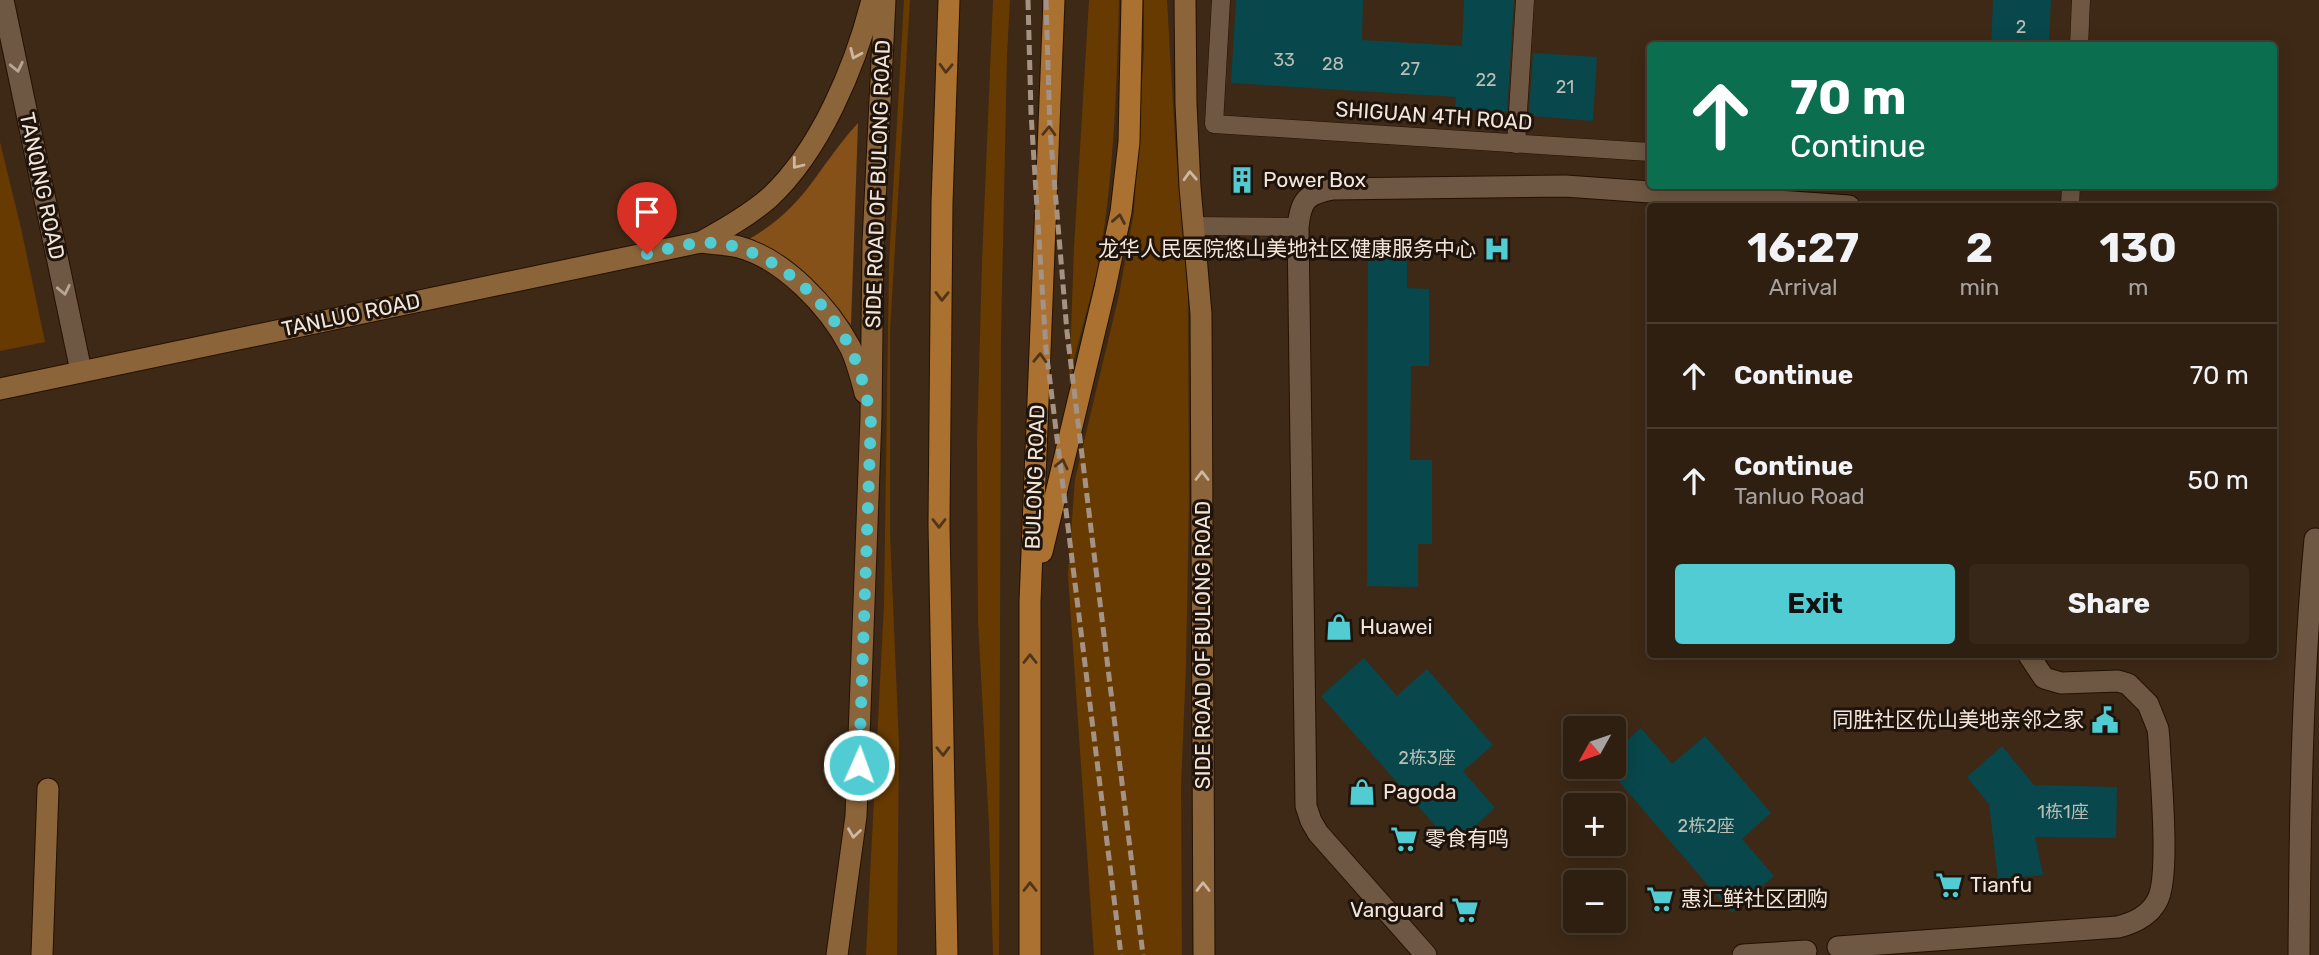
<!DOCTYPE html>
<meta charset="utf-8">
<style>
body{margin:0;font-family:Rubik,"Noto Sans SC",sans-serif;background:#362719;color:#f1f3f6;height:100vh;display:flex;flex-direction:column;font-size:26px;white-space:nowrap}
*{box-sizing:border-box;margin:0}
p{font-size:23px;color:#a7a29f}
.icon{flex:none;width:38px;height:38px;fill:none;stroke:currentColor;stroke-width:2;stroke-linecap:round;stroke-linejoin:round}
.map{position:relative;flex:1;overflow:hidden}
.panel{position:absolute;left:1647px;top:203px;width:630px;height:455px;display:flex;flex-direction:column;background:#2e1f10;border-radius:7px;box-shadow:0 4px 18px #0003,0 0 0 2px #493d30}
.panel>*{flex:none}
.guide{position:absolute;left:1647px;top:42px;width:630px;height:147px;border-radius:7px;box-shadow:0 4px 18px #0003,0 0 0 2px #493d30;background:#0b6e4f;color:#fff;overflow:hidden}
.needle{width:46px;rotate:230deg}
.fabs{position:absolute;left:1563px;top:716px;display:grid;gap:14px}
.fabs a{display:grid;place-items:center;width:63px;height:63px;border-radius:7px;background:#2e1f10;box-shadow:0 4px 18px #0003,0 0 0 2px #493d30;font-size:35px}
.pin{position:absolute;display:grid;place-items:center;width:60px;height:60px;color:#fff;margin:-72px -30px;border-radius:50% 50% 50% 0;rotate:-45deg;box-shadow:0 0 7px #0007}
.pin .icon{rotate:45deg}
.me{position:absolute;width:77px;margin:-38px;rotate:2deg;stroke-linejoin:round;filter:drop-shadow(0 0 5px #0008)}
.turn{display:flex;align-items:center;gap:24px;height:147px;padding:0 28px;font-size:32px}
.turn .icon{width:91px;height:91px;stroke-width:2.5}
.turn b{display:block;font-size:49px;line-height:60px}
.eta{display:flex;justify-content:space-evenly;align-items:center;height:119px;text-align:center}
.eta b{font-size:42px;font-weight:700;line-height:49px}
.cta{display:flex;gap:14px;margin-top:auto;padding:14px 28px}
.cta a{flex:1;height:80px;border-radius:7px;background:#51ccd3;color:#111;font-size:28px;font-weight:700;line-height:80px;text-align:center}
.cta a+a{background:#362719;color:#f1f3f6}
ul{padding:0;list-style:none}
li{display:flex;align-items:center;gap:21px;height:105px;padding:0 28px;border-top:2px solid #493d30}
li div{flex:1}
li b{display:block;font-size:26px}
li em{font-style:normal}
.map>svg:first-child{display:block}
.green{fill:#673a01}
.forest{fill:#855118}
.building{fill:#08474b}
.lines{fill:none;stroke-linecap:round;stroke-linejoin:round}
.lane-casing{stroke:#241101;stroke-width:19}
.street-casing{stroke:#241101;stroke-width:23}
.secondary-casing{stroke:#241101;stroke-width:23}
.primary-casing{stroke:#241101;stroke-width:23}
.lane{stroke:#6e5843;stroke-width:18}
.street{stroke:#6e5843;stroke-width:21}
.secondary{stroke:#8c6439;stroke-width:21}
.primary{stroke:#aa7130;stroke-width:21}
.rail{stroke:#a49384;stroke-width:5;stroke-dasharray:10 5;stroke-linecap:butt}
.oneway{stroke:#cfb8a1}
.oneway2{stroke:#b7a696}
.oneway3{stroke:#4f3519}
.route{stroke:#51ccd3;stroke-width:12;stroke-dasharray:0 21.6}
.labels{text-anchor:middle;stroke-width:6;stroke-linejoin:round;paint-order:stroke}
.number-label{font-size:18px;fill:#b8beb6}
.street-label{font-size:21px;fill:#f3e5d9;stroke:#1e140c}
.poi-label{font-size:21px;fill:#f3e5d9;stroke:#1e140c;text-anchor:start}
</style>
<div class="map">
<svg width="2319" height="955" viewBox="0 0 2319 955">
<rect width="100%" height="100%" fill="#3e2916"/>
<g class="green">
<path d="M 904,0 L 910,0 L 890,330 L 890,534 L 899,744 L 897,955 L 866,955 L 884,604 L 889,262 Z"/>
<path d="M 993,0 L 1010,0 L 1007,55 L 1001,337 L 999,955 L 993,955 L 989,826 L 978,620 L 977,442 L 982,262 Z"/>
<path d="M 1089,0 L 1119,0 C 1117,86 1114,171 1100,256 C 1092,300 1076,342 1069,386 L 1074,247 Z"/>
<path d="M 1144,0 L 1167,0 L 1175,139 L 1188,295 L 1189,499 L 1186,666 L 1181,786 L 1182,955 L 1094,955 L 1068,575 L 1075,479 L 1119,295 L 1134,212 L 1144,50 Z"/>
<path d="M 0,142 L 21,228 L 45,342 L 0,351 Z"/>
</g>
<path class="forest" d="M 858,123 L 851,325 L 837,308 L 749,239 C 807,206 816,169 858,123 Z"/>
<g class="building">
<path d="M 1236,0 L 1363,0 L 1362,40 L 1462,46 L 1464,0 L 1514,0 L 1507,112 L 1455,109 L 1456,97 L 1231,83 Z"/>
<path d="M 1993,0 L 2051,0 L 2049,46 L 1991,46 Z"/>
<path d="M 1533,53 L 1597,57 L 1593,121 L 1533,116 L 1534,114 L 1529,113 Z"/>
<path d="M 1368,248 L 1407,249 L 1407,288 L 1429,289 L 1429,366 L 1411,366 L 1410,460 L 1432,460 L 1432,544 L 1418,544 L 1418,587 L 1367,586 Z"/>
<path d="M 1364,658 L 1397,696 L 1427,669 L 1493,745 L 1463,771 L 1495,808 L 1453,846 L 1321,696 Z"/>
<path d="M 1641,728 L 1672,764 L 1705,736 L 1771,813 L 1742,839 L 1774,876 L 1732,913 L 1614,776 L 1614,752 Z"/>
<path d="M 2002,746 L 2034,785 L 2117,787 L 2116,838 L 2035,837 L 2043,875 L 1998,879 L 1989,804 L 1967,777 Z"/>
</g>
<g class="lines">
<defs>
<g id="lane">
<path d="M 1221,0 L 1214,124 L 1650,152"/>
<path d="M 2079,46 L 2081,0"/>
<path d="M 1516,144 L 1525,0"/>
<path d="M 2070,206 L 2071,186"/>
<path d="M 1194,226 L 1298,227"/>
</g>
<g id="street">
<path d="M 3,0 L 81,371"/>
<path d="M 1838,947 L 2118,927 C 2134,923 2149,916 2157,901 C 2171,877 2160,772 2159,739 L 2158,729 L 2148,704 L 2128,684 L 2118,681 L 2061,683 L 2044,678 L 2028,654"/>
<path d="M 1426,955 L 1318,833 L 1311,821 L 1306,806 L 1298,227 C 1301,200 1306,194 1333,189 L 1565,186 L 1849,206"/>
<path d="M 1743,955 L 1806,951"/>
<path d="M 2299,955 C 2300,816 2302,678 2315,539"/>
</g>
<g id="secondary">
<path d="M 1185,0 L 1186,104 L 1190,187 L 1201,314 L 1204,955"/>
<path d="M 701,242 C 713,244 727,244 739,247 C 784,259 829,307 850,347 C 857,361 861,378 865,393"/>
<path d="M 0,389 L 701,242 C 725,229 748,216 769,198 C 820,151 855,67 872,0"/>
<path d="M 42,955 L 48,789"/>
<path d="M 837,955 L 856,816 L 871,417 L 873,242 L 885,0"/>
</g>
<g id="primary">
<path d="M 1042,552 L 1105,288 L 1121,212 L 1129,142 L 1132,0"/>
<path d="M 947,955 L 939,524 L 942,203 L 949,0"/>
<path d="M 1030,955 L 1030,602 L 1054,0"/>
</g>
</defs>
<use href="#lane" class="lane-casing"/>
<use href="#street" class="street-casing"/>
<use href="#secondary" class="secondary-casing"/>
<use href="#primary" class="primary-casing"/>
<use href="#lane" class="lane"/>
<use href="#street" class="street"/>
<use href="#secondary" class="secondary"/>
<use href="#primary" class="primary"/>
<g class="rail">
<path d="M 1028,0 L 1031,113 L 1046,349 L 1121,955"/>
<path d="M 1046,0 L 1050,130 L 1067,332 L 1143,955"/>
</g>
</g>
<defs><path id="oneway-chevron" d="M-2-3.5L2.5 0L-2 3.5" fill="none" stroke-width="1.6" stroke-linecap="round" stroke-linejoin="round" transform="scale(1.75)"/></defs>
<g class="oneway">
<use href="#oneway-chevron" transform="translate(855 54) rotate(114)"/>
<use href="#oneway-chevron" transform="translate(797 164) rotate(128)"/>
<use href="#oneway-chevron" transform="translate(1190 176) rotate(-93)"/>
<use href="#oneway-chevron" transform="translate(1202 476) rotate(-90)"/>
<use href="#oneway-chevron" transform="translate(854 833) rotate(98)"/>
<use href="#oneway-chevron" transform="translate(1203 887) rotate(-90)"/>
</g>
<g class="oneway2">
<use href="#oneway-chevron" transform="translate(17 67) rotate(78)"/>
<use href="#oneway-chevron" transform="translate(64 290) rotate(78)"/>
</g>
<g class="oneway3">
<use href="#oneway-chevron" transform="translate(946 68) rotate(92)"/>
<use href="#oneway-chevron" transform="translate(1049 131) rotate(-88)"/>
<use href="#oneway-chevron" transform="translate(1119 219) rotate(-80)"/>
<use href="#oneway-chevron" transform="translate(942 296) rotate(91)"/>
<use href="#oneway-chevron" transform="translate(1040 358) rotate(-88)"/>
<use href="#oneway-chevron" transform="translate(1062 464) rotate(-77)"/>
<use href="#oneway-chevron" transform="translate(939 523) rotate(90)"/>
<use href="#oneway-chevron" transform="translate(1030 659) rotate(-90)"/>
<use href="#oneway-chevron" transform="translate(943 751) rotate(89)"/>
<use href="#oneway-chevron" transform="translate(1030 887) rotate(-90)"/>
</g>
<g class="lines">
<path class="route" d="M 647,254 C 664,250 683,244 700,243 C 761,238 827,297 851,350 C 861,371 866,394 871,417 L 859,765"/>
</g>
<defs>
<symbol id="building-bare" viewBox="-9 -9 18 18"><path d="M-4-6H4V6H1V3H-1V6H-4ZM-2.5-4.3h1.7v1.8h-1.7ZM.8-4.3h1.7v1.8H.8ZM-2.5-1h1.7V.8h-1.7ZM.8-1h1.7V.8H.8Z" fill="#51ccd3" stroke="#1e140c" stroke-width="2.5" paint-order="stroke"/></symbol>
<symbol id="hospital-bare" viewBox="-9 -9 18 18"><path d="M-5-5h3v3.5h4V-5h3V5h-3V1.5h-4V5h-3Z" fill="#51ccd3" stroke="#1e140c" stroke-width="2.5" paint-order="stroke"/></symbol>
<symbol id="shop-bare" viewBox="-9 -9 18 18"><path d="M-5-2.5h2.3a2.7 3.5 0 0 1 5.4 0H5L5.5 6h-11ZM-1.5-2.5h3a1.5 2.3 0 0 0-3 0Z" fill="#51ccd3" stroke="#1e140c" stroke-width="2.5" paint-order="stroke"/></symbol>
<symbol id="civic-bare" viewBox="-9 -9 18 18"><path d="M-.6-6.5H3V-4.5H.6V-3L4-1V1h2V6H-6V1h2V-1L-.6-3ZM-1.2 2.5V6h2.4V2.5Z" fill="#51ccd3" stroke="#1e140c" stroke-width="2.5" paint-order="stroke"/></symbol>
<symbol id="supermarket-bare" viewBox="-9 -9 18 18"><path d="M-6-5.5h2.5l.6 2H6L4.5 2H-2.5L-4.4-4H-6ZM-1.5 3.2a1.3 1.3 0 1 0 .1 0ZM3 3.2a1.3 1.3 0 1 0 .1 0Z" fill="#51ccd3" stroke="#1e140c" stroke-width="2.5" paint-order="stroke"/></symbol>
</defs>
<g fill-rule="evenodd">
<use href="#building-bare" x="1223" y="161" width="38" height="38"/>
<use href="#hospital-bare" x="1478" y="230" width="38" height="38"/>
<use href="#shop-bare" x="1320" y="608" width="38" height="38"/>
<use href="#civic-bare" x="2086" y="701" width="38" height="38"/>
<use href="#shop-bare" x="1343" y="773" width="38" height="38"/>
<use href="#supermarket-bare" x="1385" y="820" width="38" height="38"/>
<use href="#supermarket-bare" x="1930" y="866" width="38" height="38"/>
<use href="#supermarket-bare" x="1641" y="880" width="38" height="38"/>
<use href="#supermarket-bare" x="1446" y="891" width="38" height="38"/>
</g>
<g class="labels">
<g class="number-label">
<text x="2021" y="33">2</text>
<text x="1284" y="66">33</text>
<text x="1333" y="70">28</text>
<text x="1410" y="75">27</text>
<text x="1486" y="86">22</text>
<text x="1565" y="93">21</text>
<text x="1427" y="764">2栋3座</text>
<text x="2063" y="818">1栋1座</text>
<text x="1706" y="832">2栋2座</text>
</g>
<g class="street-label">
<text transform="translate(1434 116) rotate(4)" y="7">SHIGUAN 4TH ROAD</text>
<text transform="translate(878 184) rotate(-88)" y="7">SIDE ROAD OF BULONG ROAD</text>
<text transform="translate(42 186) rotate(78)" y="7">TANQING ROAD</text>
<text transform="translate(351 315) rotate(-12)" y="7">TANLUO ROAD</text>
<text transform="translate(1035 477) rotate(-88)" y="7">BULONG ROAD</text>
<text transform="translate(1203 645) rotate(-90)" y="7">SIDE ROAD OF BULONG ROAD</text>
</g>
<g class="poi-label">
<text x="1263" y="187">Power Box</text>
<text x="1476" y="256" text-anchor="end">龙华人民医院悠山美地社区健康服务中心</text>
<text x="1360" y="634">Huawei</text>
<text x="2084" y="727" text-anchor="end">同胜社区优山美地亲邻之家</text>
<text x="1383" y="799">Pagoda</text>
<text x="1425" y="846">零食有鸣</text>
<text x="1970" y="892">Tianfu</text>
<text x="1681" y="906">惠汇鲜社区团购</text>
<text x="1444" y="917" text-anchor="end">Vanguard</text>
</g>
</g>
</svg>
<div class="fabs">
<a><svg class="needle" viewBox="-14 -14 28 28"><path d="M0-13l5 13h-10z" fill="#e53935"/><path d="M0 13l5-13h-10z" fill="#a7a29f"/></svg></a>
<a>+</a>
<a>−</a>
</div>
<div class="pin" style="left:647px;top:254px;background:#d93025"><svg class="icon" aria-label="arrive" viewBox="0 0 24 24"><path d="M6 21V4h12l-3 4 3 4H6"/></svg></div>
<svg class="me" style="left:859px;top:765px" viewBox="-20 -20 40 40"><circle r="17" fill="#51ccd3" stroke="#fff" stroke-width="3"/><path d="M0-11L8 9 0 5-8 9z" fill="#fff"/></svg>
<div class="guide">
<div class="turn"><svg class="icon" aria-label="ahead" viewBox="0 0 24 24"><path d="M12 20V5M6 11l6-6 6 6"/></svg><div><b>70 m</b>Continue</div></div>
</div>
<section class="panel">
<div class="eta">
<div><b>16:27</b><p>Arrival</p></div>
<div><b>2</b><p>min</p></div>
<div><b>130</b><p>m</p></div>
</div>
<ul>
<li><svg class="icon" aria-label="ahead" viewBox="0 0 24 24"><path d="M12 20V5M6 11l6-6 6 6"/></svg><div><b>Continue</b></div><em>70 m</em></li>
<li><svg class="icon" aria-label="ahead" viewBox="0 0 24 24"><path d="M12 20V5M6 11l6-6 6 6"/></svg><div><b>Continue</b><p>Tanluo Road</p></div><em>50 m</em></li>
</ul>
<div class="cta"><a>Exit</a><a>Share</a></div>
</section>
</div>
